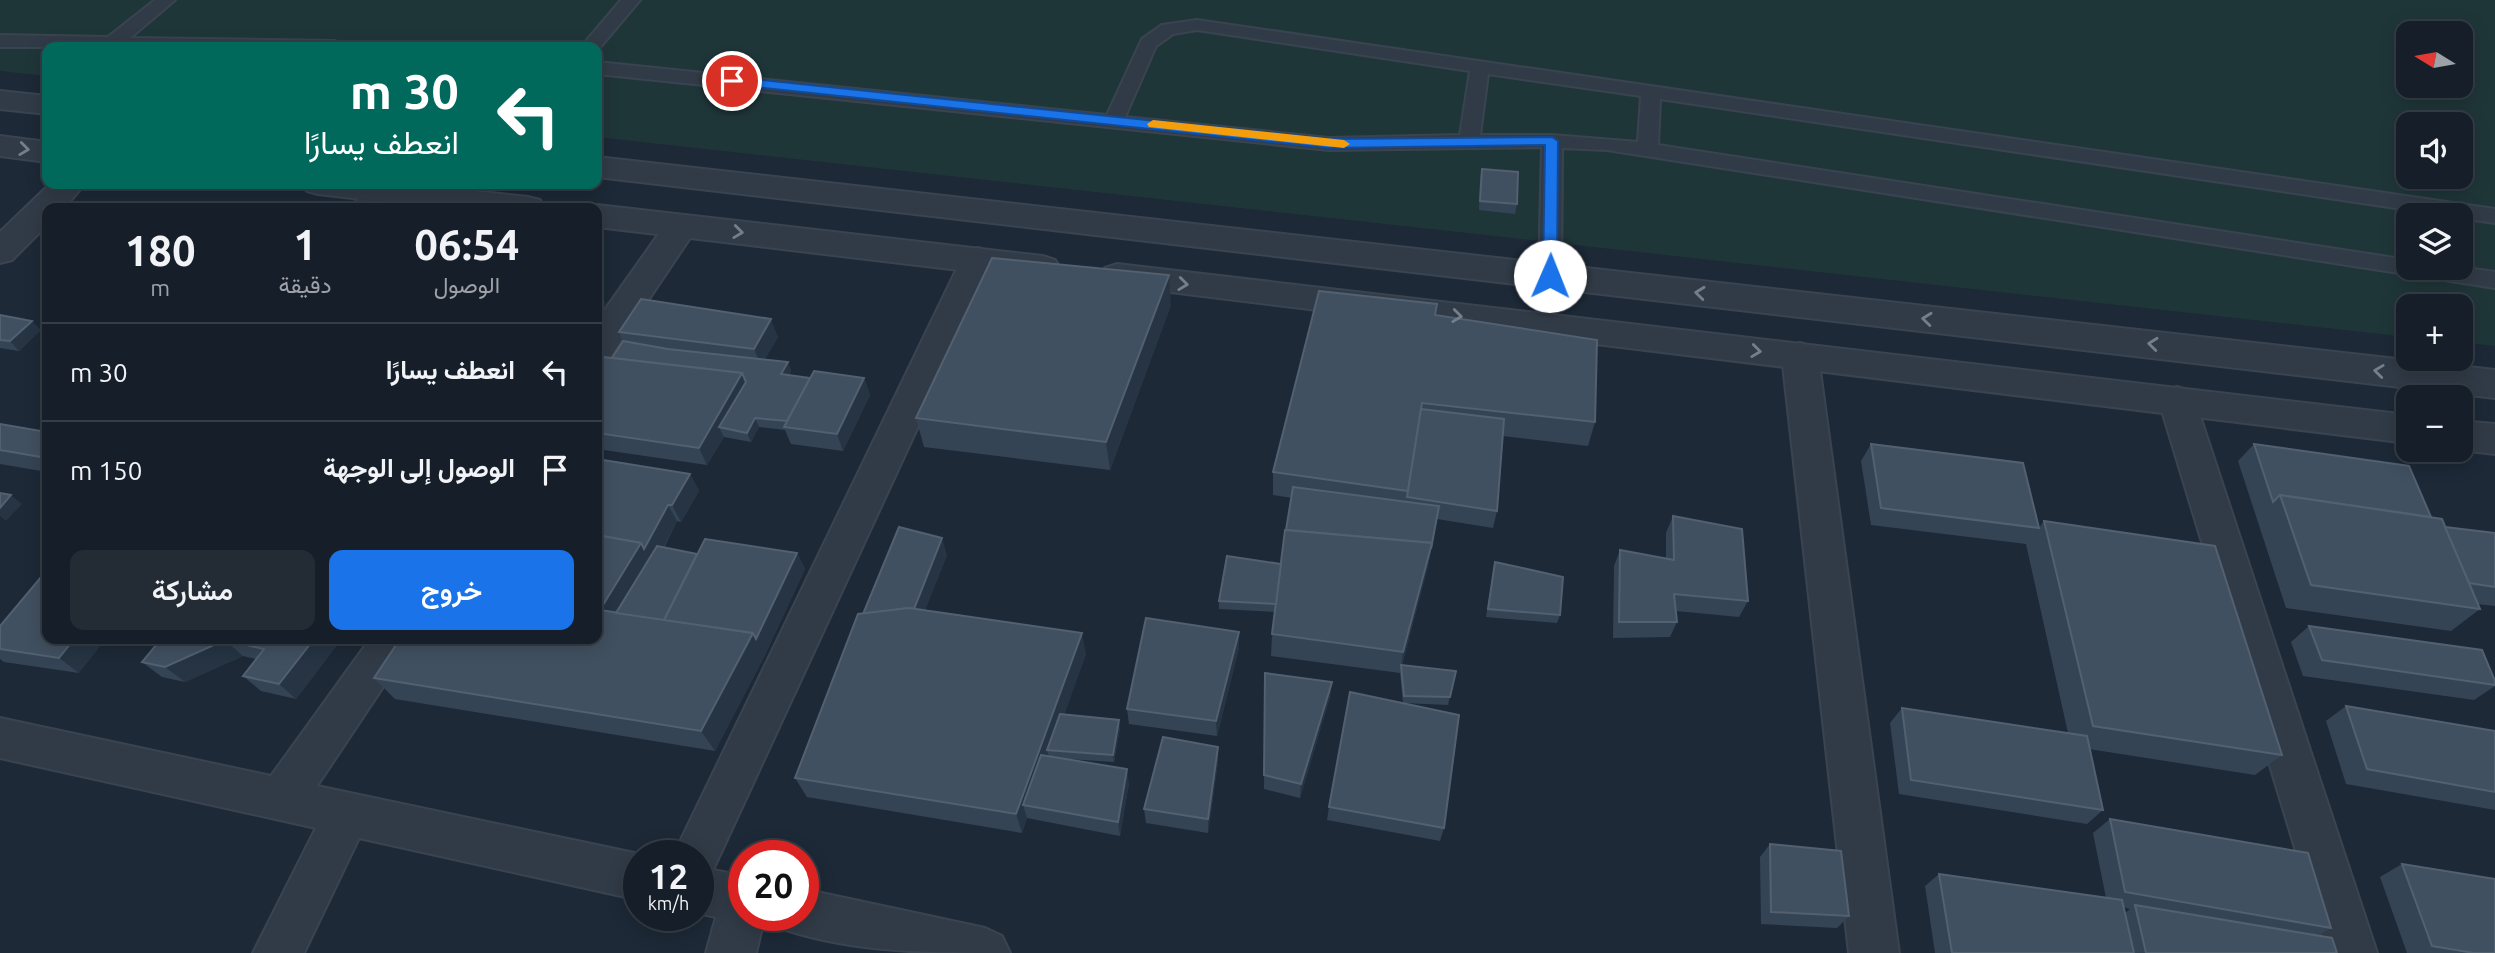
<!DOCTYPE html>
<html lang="ar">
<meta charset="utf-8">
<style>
body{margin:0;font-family:Ubuntu,Vazirmatn,sans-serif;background:#232c35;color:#f1f3f6;direction:rtl;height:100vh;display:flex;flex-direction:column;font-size:26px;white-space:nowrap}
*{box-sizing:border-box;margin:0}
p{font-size:23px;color:#9ea2a8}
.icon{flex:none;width:38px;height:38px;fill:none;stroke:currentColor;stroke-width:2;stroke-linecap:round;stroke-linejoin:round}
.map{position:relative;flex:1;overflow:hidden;direction:ltr}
.drawer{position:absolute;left:42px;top:203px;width:560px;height:441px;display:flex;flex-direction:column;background:#161f29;border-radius:14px;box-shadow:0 4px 18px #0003,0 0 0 2px #353d46;direction:rtl}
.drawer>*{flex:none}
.guide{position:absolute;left:42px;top:42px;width:560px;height:147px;border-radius:14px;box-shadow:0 4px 18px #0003,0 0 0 2px #353d46;direction:rtl;background:#00695c;color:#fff;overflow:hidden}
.needle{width:46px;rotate:281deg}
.fabs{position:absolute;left:2396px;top:21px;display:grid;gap:14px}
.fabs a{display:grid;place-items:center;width:77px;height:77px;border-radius:14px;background:#161f29;box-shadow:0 4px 18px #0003,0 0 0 2px #353d46;font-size:35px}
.speed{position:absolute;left:623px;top:840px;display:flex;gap:14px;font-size:35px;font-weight:700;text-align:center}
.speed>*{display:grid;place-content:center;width:91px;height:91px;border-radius:50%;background:#161f29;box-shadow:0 4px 18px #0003,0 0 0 2px #353d46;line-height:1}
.speed small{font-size:18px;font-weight:400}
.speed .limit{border:10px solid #d22;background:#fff;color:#111}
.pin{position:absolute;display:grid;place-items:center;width:60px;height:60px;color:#fff;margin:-30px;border:4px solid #fff;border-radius:50%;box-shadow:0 2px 7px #0007}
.me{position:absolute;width:77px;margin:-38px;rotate:1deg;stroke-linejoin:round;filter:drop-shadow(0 0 5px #0008)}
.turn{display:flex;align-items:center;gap:24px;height:147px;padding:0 28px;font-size:32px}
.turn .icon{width:91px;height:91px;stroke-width:2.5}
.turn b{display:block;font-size:49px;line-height:60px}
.eta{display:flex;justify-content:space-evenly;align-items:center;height:119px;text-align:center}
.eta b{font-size:42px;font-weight:600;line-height:49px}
.action{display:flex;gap:14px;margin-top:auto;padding:14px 28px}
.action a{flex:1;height:80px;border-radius:14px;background:#1a73e8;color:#fff;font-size:28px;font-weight:600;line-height:80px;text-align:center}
.action a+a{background:#232c35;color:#f1f3f6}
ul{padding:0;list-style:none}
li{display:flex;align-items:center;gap:21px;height:98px;padding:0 28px;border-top:2px solid #353d46}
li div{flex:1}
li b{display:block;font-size:26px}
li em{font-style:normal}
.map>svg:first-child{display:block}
.green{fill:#1f3638;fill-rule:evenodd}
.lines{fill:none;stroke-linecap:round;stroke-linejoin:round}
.service-casing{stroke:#3a4451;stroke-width:4}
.minor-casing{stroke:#3a4451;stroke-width:4}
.tertiary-casing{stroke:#3a4451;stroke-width:4}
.service{fill:#313b47;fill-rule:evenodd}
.minor{fill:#313b47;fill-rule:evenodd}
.tertiary{fill:#313b47;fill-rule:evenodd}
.wall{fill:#354454;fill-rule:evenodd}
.shaded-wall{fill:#263443}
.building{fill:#415060;stroke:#526070;stroke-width:2}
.oneway{stroke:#747f8c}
.route{fill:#1a73e8;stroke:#114b97;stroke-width:2}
.slow{fill:#f59e0b}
</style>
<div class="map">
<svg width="2495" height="953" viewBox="0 0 2495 953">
<rect width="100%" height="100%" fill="#1d2937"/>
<path class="green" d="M 0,0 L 2495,0 L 2495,346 L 2461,342 L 2460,306 L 2408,306 L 2408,337 L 597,137 L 597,47 L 47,47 L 47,76 L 0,71 ZM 2408,33 L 2460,33 L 2460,86 L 2408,86 ZM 2408,124 L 2460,124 L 2460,177 L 2408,177 ZM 2408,215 L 2460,215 L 2460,268 L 2408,268 Z"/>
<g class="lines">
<defs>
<g id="service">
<path d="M 155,0 L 175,0 L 130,38 L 335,41 L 344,47 L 0,47 L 0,35 L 108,37 Z"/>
<path d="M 621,0 L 640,0 L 597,51 L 597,47 L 581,47 Z"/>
<path d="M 1197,20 L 2495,209 L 2495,223 L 2460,218 L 2460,215 L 2443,215 L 1660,99 L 1658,145 L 2408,260 L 2408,268 L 2460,267 L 2495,272 L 2495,288 L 1607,150 L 1562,148 L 1561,276 L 1558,281 L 1542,281 L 1539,276 L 1542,147 L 1329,150 L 597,74 L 597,62 L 1107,115 L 1142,39 L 1162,25 ZM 1197,30 L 1470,71 L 1460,135 L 1329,138 L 1125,117 L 1156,46 L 1173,34 ZM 1488,74 L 1641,96 L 1638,142 L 1552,135 L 1480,135 Z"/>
</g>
<g id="minor">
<path d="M 50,184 L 85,184 L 64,208 L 47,208 L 47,225 L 12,260 L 0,263 L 0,232 Z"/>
<path d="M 370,184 L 394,184 L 398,191 L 385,208 L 351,208 Z"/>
<path d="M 682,215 L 694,218 L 698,226 L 610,357 L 597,361 L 597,321 L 670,218 Z"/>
<path d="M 978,248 L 990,252 L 995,260 L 713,870 L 744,876 L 744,915 L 765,915 L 756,953 L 706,953 L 716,917 L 698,913 L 698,856 L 673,856 L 961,260 L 966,252 Z"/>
<path d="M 1800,343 L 1813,347 L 1818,356 L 1899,953 L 1849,953 L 1782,356 L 1787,347 Z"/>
<path d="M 2177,387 L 2190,391 L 2195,401 L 2377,953 L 2327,953 L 2159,401 L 2164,391 Z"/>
<path d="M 370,639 L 415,639 L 317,786 L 639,854 L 643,856 L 639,856 L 639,900 L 359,838 L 304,953 L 253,953 L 316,828 L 0,758 L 0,718 L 271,776 Z"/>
<path d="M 803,889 L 985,928 L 1002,936 L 1010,953 C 934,953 857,953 786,930 L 780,915 L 803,915 Z"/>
</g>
<g id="tertiary">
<path d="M 0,91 L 47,96 L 47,114 L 0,109 Z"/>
<path d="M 0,136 L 47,142 L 47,162 L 0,156 Z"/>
<path d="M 597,157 L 2495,370 L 2495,398 L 597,177 Z"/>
<path d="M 302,184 L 409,184 L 528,197 L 540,200 L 544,208 L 437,208 L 318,194 L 307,191 Z"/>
<path d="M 597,205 L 1043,256 L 1055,260 L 1060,268 L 1055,276 L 1043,280 L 597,227 L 597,208 L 585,208 Z"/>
<path d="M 1117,264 L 2408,415 L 2408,443 L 1105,284 L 1100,276 L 1105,268 Z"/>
<path d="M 2460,421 L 2495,424 L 2495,454 L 2460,450 Z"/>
</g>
</defs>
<use href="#service" class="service-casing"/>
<use href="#minor" class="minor-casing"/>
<use href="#tertiary" class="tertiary-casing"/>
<use href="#service" class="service"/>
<use href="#minor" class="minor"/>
<use href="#tertiary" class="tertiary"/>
</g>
<g class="wall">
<path d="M 1482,169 L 1517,204 L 1515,214 L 1479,210 L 1480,178 Z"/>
<path d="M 1171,305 L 1110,470 L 924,447 L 916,418 Z"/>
<path d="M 0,315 L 41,330 L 19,351 L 0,348 Z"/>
<path d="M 1435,315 L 1595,422 L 1588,446 L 1503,436 L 1497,511 L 1493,528 L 1437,519 L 1428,566 L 1402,665 L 1456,671 L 1448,705 L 1403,703 L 1444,828 L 1440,841 L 1327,820 L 1329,807 L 1403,703 L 1400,673 L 1271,656 L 1272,634 L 1275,612 L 1219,609 L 1219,601 L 1281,564 L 1292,498 L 1273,495 L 1273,472 Z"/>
<path d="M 619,332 L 778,337 L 765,359 L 788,362 L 791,371 L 789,375 L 810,378 L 864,378 L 870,395 L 843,451 L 791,444 L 785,430 L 759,427 L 751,442 L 724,437 L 707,465 L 597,449 L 597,366 L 612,358 L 623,341 Z"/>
<path d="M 0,424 L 47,432 L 47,472 L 0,464 Z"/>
<path d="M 1871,444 L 2039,528 L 2044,521 L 2282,755 L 2255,775 L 2089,749 L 2103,810 L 2087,824 L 1899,794 L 1890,723 L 1902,708 L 2068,733 L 2026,544 L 1871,525 L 1861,461 Z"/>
<path d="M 2254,444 L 2431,517 L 2445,527 L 2495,533 L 2495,606 L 2477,604 L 2480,609 L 2451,631 L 2286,608 L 2238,461 Z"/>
<path d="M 597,459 L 690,474 L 699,491 L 681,522 L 677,521 L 664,548 L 697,554 L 797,553 L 805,569 L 765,655 L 715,751 L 395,699 L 374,678 Z"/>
<path d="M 1673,516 L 1748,601 L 1739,617 L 1676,611 L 1677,622 L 1670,637 L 1613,638 L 1614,566 L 1620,550 L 1666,559 L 1666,533 Z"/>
<path d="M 947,555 L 925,610 L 1086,654 L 1064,714 L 1120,728 L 1114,762 L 1068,759 L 1129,783 L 1120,836 L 1027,818 L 1022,833 L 807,797 L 795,778 L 863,614 Z"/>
<path d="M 1495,562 L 1560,615 L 1557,623 L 1486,617 Z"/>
<path d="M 47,570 L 79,673 L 4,662 L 0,659 L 0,626 Z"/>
<path d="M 2309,626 L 2495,681 L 2495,686 L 2474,700 L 2303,676 L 2291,642 Z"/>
<path d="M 161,639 L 331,639 L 337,645 L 296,699 L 261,691 L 243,676 L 256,659 L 243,656 L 185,682 L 162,677 L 142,662 Z"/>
<path d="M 1239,648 L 1217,736 L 1129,724 L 1127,709 Z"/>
<path d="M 1265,673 L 1332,682 L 1330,697 L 1300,798 L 1264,789 Z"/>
<path d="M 2346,706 L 2495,731 L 2495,810 L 2346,784 L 2326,721 Z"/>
<path d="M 1218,762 L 1208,833 L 1146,823 L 1144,809 Z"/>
<path d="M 2110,819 L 2331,928 L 2317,936 L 2337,953 L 1935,953 L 1925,886 L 1939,874 L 2106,898 L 2093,833 ZM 2123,907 L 2130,909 L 2125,913 Z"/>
<path d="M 1770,844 L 1849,916 L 1837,928 L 1761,924 L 1760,857 Z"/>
<path d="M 2402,864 L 2495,953 L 2407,953 L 2380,877 Z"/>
</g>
<g class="shaded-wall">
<path d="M 1169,275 L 1171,305 L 1110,470 L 1106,442 Z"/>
<path d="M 597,287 L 606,305 L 597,319 Z"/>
<path d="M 771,319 L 778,337 L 761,366 L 754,349 Z"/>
<path d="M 32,321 L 41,330 L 19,351 L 10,341 Z"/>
<path d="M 788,362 L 791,371 L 784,383 L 781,374 Z"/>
<path d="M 742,373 L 750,391 L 719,427 L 724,437 L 707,465 L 699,448 Z"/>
<path d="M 864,378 L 870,395 L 843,451 L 837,434 Z"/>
<path d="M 755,418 L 759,427 L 751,442 L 747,433 Z"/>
<path d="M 690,474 L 699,491 L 681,522 L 672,505 Z"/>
<path d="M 11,495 L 22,504 L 6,521 L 0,516 L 0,508 Z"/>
<path d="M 668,505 L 677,521 L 654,565 L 619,625 L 600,610 L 641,543 Z"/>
<path d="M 1439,506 L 1428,566 L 1401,667 L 1403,652 Z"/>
<path d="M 942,538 L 947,555 L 917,630 L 911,614 Z"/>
<path d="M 797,553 L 805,569 L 765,655 L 715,751 L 701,731 L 753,633 Z"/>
<path d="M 1239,632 L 1239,648 L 1217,736 L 1216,721 Z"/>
<path d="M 1082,633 L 1086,654 L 1052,750 L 1047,750 L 1049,757 L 1023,805 L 1027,818 L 1022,833 L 1016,814 Z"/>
<path d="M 74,639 L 106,639 L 79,673 L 59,658 Z"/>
<path d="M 314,639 L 331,639 L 337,645 L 296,699 L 279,684 Z"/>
<path d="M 225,640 L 243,656 L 185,682 L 165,667 Z"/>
<path d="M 1332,682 L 1330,697 L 1300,798 L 1301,784 Z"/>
<path d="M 1119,720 L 1120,728 L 1114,762 L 1113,755 Z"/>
<path d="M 1218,747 L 1218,762 L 1208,833 L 1208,819 Z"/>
<path d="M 1127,769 L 1129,783 L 1120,836 L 1118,822 Z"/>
</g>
<g class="building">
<path d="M 1482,169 L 1518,172 L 1517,204 L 1480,201 Z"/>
<path d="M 992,258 L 1169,275 L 1106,442 L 916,418 Z"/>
<path d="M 1319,291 L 1437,304 L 1435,315 L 1597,340 L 1595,422 L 1422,403 L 1408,491 L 1273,472 Z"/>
<path d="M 641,299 L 771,319 L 754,349 L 619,332 Z"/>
<path d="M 0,315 L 32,321 L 10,341 L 0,340 Z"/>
<path d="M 623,341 L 668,349 L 788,362 L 781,374 L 810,378 L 787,421 L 755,418 L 747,433 L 719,427 L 746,382 L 742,373 L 612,358 Z"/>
<path d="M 603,357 L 742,373 L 699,448 L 597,433 L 597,366 Z"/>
<path d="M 814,371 L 864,378 L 837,434 L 784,427 Z"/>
<path d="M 1421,409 L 1504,419 L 1497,511 L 1407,497 Z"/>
<path d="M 0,424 L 47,432 L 47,458 L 0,450 Z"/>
<path d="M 1871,444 L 2023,463 L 2039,528 L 1881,508 Z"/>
<path d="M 2254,444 L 2409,466 L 2431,517 L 2280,495 L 2273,502 Z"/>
<path d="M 597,459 L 690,474 L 672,505 L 668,505 L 644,549 L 641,543 L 597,535 Z"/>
<path d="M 1293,487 L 1439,506 L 1431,549 L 1432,543 L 1286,530 Z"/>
<path d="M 0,493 L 11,495 L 0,508 Z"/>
<path d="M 2280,495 L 2442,519 L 2480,609 L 2311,585 Z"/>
<path d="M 1673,516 L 1742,529 L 1748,601 L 1674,594 L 1677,622 L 1619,622 L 1620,550 L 1674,560 Z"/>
<path d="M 2044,521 L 2215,546 L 2282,755 L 2093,726 Z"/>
<path d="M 899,527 L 942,538 L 914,609 L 909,608 L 863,614 Z"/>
<path d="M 2445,527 L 2495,533 L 2495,587 L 2469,583 Z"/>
<path d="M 1285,530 L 1432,543 L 1403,652 L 1272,634 Z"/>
<path d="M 597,535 L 641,543 L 600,610 L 753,633 L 701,731 L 374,678 L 400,639 L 597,639 Z"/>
<path d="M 705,539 L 797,553 L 756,639 L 753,633 L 664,620 Z"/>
<path d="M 657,546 L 697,554 L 664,620 L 616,613 Z"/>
<path d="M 1227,556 L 1281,564 L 1276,604 L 1219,601 Z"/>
<path d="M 1495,562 L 1563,577 L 1560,615 L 1488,609 Z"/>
<path d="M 47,570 L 47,639 L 74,639 L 59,658 L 0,649 L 0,626 Z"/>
<path d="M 909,608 L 1082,633 L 1016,814 L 795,778 L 858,614 Z"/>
<path d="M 1146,618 L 1239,632 L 1216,721 L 1127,709 Z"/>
<path d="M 2309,626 L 2482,650 L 2495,681 L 2495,685 L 2322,660 Z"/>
<path d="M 161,639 L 314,639 L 279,684 L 243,676 L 264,649 L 225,640 L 165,667 L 142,662 Z"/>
<path d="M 1401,665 L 1456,671 L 1450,697 L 1404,696 Z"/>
<path d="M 1265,673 L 1332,682 L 1301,784 L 1264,775 Z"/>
<path d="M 1350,692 L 1459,715 L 1444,828 L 1329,807 Z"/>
<path d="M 2346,706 L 2495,731 L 2495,792 L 2367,769 Z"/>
<path d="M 1902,708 L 2087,736 L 2103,810 L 1911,780 Z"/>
<path d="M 1060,714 L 1119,720 L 1113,755 L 1047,750 Z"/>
<path d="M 1163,737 L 1218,747 L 1208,819 L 1144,809 Z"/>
<path d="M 1041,755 L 1127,769 L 1118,822 L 1023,805 Z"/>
<path d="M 2110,819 L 2308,853 L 2331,928 L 2125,892 Z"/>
<path d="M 1770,844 L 1841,851 L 1849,916 L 1771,912 Z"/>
<path d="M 2402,864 L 2495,879 L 2495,953 L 2474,953 L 2432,946 Z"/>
<path d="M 1939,874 L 2122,900 L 2134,953 L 1952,953 Z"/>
<path d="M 2135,905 L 2332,938 L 2337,953 L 2146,953 Z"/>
</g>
<defs><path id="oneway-chevron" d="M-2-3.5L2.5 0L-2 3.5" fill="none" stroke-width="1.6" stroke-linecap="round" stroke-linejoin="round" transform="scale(1.75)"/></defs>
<g class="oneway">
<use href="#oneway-chevron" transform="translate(24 149) rotate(7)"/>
<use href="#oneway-chevron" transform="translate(738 232) rotate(7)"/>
<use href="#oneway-chevron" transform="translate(1183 284) rotate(7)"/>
<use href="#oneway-chevron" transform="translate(1700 293) rotate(-174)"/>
<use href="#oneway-chevron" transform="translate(1457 316) rotate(7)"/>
<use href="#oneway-chevron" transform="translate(1927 319) rotate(-174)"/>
<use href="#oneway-chevron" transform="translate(2153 344) rotate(-174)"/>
<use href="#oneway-chevron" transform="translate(1756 351) rotate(7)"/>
<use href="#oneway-chevron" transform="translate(2379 371) rotate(-173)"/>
</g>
<path class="route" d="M 732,77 L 1329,139 L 1552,137 L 1558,141 L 1557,276 L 1550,281 L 1543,276 L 1545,145 L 1329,148 L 727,84 L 727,79 Z"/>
<path class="slow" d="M 1153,120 L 1344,140 L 1350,144 L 1344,148 L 1149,127 L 1147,124 Z"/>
</svg>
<div class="fabs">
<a><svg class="needle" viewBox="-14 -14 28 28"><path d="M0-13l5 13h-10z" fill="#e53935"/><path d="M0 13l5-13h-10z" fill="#9ea2a8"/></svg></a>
<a><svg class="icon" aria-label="sound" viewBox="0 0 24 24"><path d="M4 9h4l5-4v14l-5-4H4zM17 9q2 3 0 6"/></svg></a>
<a><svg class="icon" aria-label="layers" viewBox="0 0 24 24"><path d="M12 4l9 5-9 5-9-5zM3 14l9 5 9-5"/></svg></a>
<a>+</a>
<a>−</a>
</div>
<div class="speed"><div>12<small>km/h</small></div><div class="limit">20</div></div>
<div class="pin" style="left:732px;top:81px;background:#d93025"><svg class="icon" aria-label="arrive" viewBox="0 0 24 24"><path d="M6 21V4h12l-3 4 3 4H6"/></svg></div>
<svg class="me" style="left:1550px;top:276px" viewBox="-20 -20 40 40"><circle r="19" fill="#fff"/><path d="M0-13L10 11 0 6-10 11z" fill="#1a73e8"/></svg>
<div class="guide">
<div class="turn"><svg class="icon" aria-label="left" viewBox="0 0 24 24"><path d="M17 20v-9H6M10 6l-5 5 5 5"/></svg><div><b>30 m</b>انعطف يسارًا</div></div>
</div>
<section class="drawer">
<div class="eta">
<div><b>06:54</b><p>الوصول</p></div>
<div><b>1</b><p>دقيقة</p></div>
<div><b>180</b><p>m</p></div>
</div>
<ul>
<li><svg class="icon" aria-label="left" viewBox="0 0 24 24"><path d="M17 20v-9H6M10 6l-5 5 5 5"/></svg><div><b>انعطف يسارًا</b></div><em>30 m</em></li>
<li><svg class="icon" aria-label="arrive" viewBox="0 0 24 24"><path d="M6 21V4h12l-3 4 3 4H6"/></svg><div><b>الوصول إلى الوجهة</b></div><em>150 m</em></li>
</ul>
<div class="action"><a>خروج</a><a>مشاركة</a></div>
</section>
</div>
